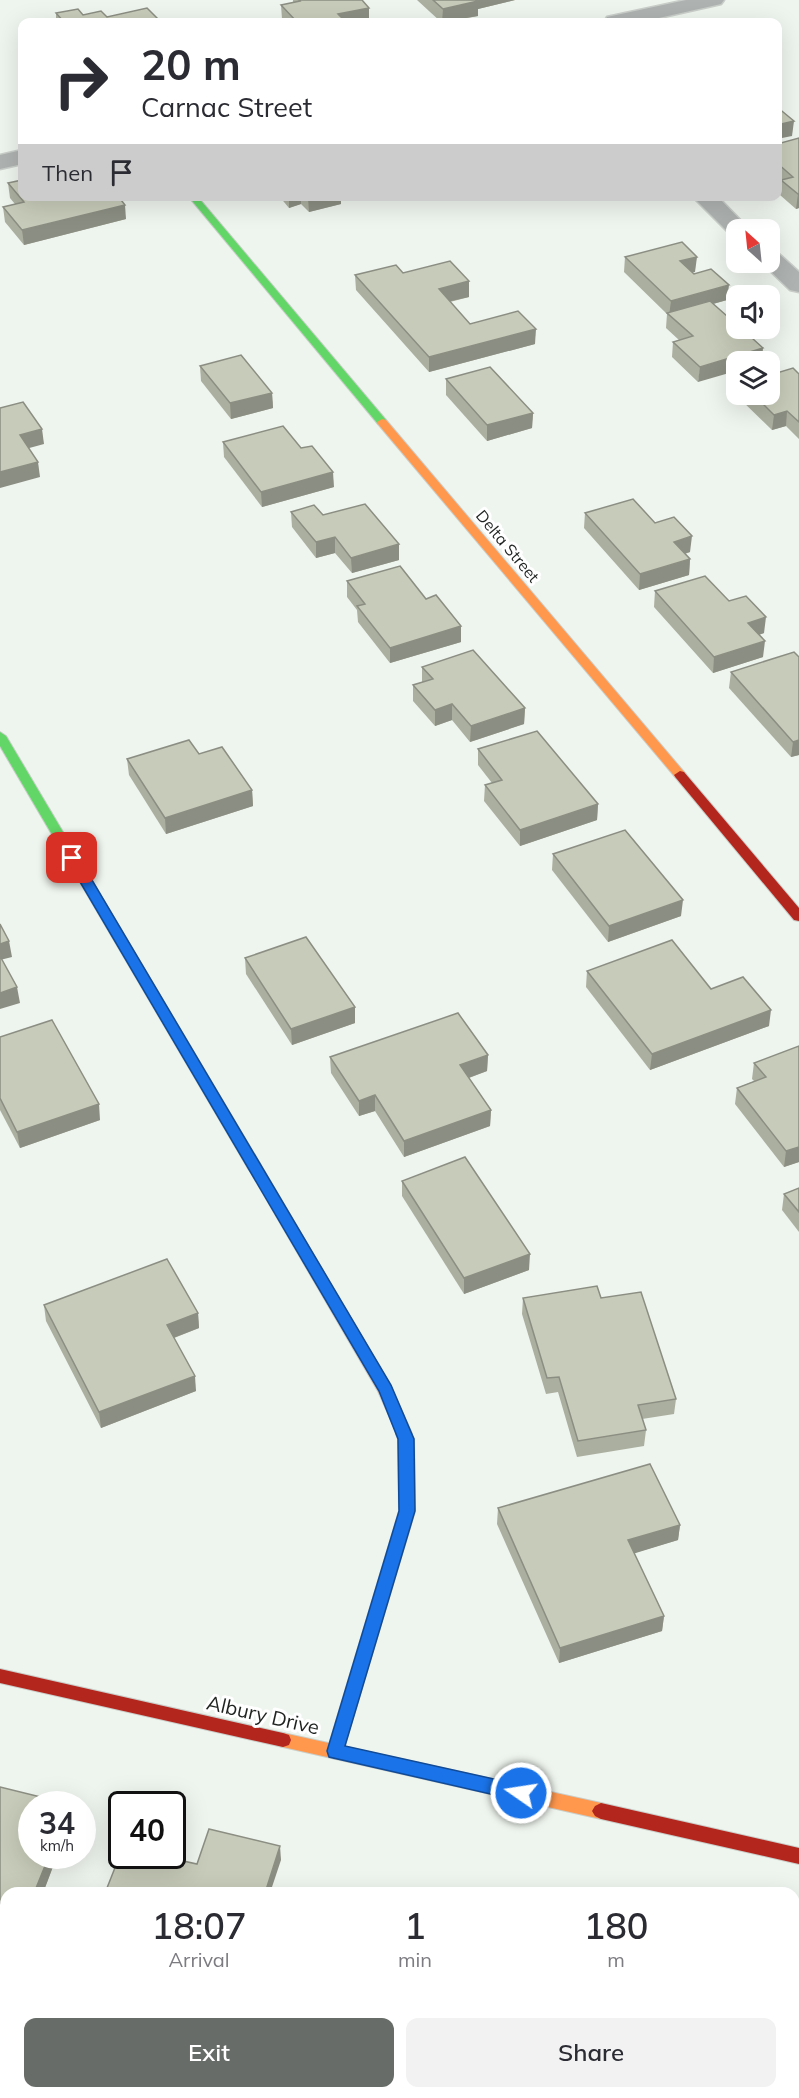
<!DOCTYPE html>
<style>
body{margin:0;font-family:Mulish,sans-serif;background:#f2f2f3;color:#2b2b33;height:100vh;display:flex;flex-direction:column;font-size:22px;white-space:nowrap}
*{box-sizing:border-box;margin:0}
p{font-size:20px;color:#7c7c81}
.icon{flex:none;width:33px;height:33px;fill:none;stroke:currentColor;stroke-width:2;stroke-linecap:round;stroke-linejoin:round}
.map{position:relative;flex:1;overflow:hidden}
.sheet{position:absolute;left:0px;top:1887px;width:800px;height:212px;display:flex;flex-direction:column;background:#fff;border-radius:18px 18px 0 0;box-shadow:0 6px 24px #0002}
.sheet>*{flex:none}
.guide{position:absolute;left:18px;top:18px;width:764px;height:183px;border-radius:12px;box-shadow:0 6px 24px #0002;background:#fff;color:#2b2b33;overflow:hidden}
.needle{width:39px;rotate:333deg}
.tools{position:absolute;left:726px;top:219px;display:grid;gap:12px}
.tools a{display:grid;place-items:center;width:54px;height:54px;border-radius:12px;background:#fff;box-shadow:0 6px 24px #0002;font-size:30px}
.speed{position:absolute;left:18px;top:1791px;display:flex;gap:12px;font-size:30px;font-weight:700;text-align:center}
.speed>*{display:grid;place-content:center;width:78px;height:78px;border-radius:50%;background:#fff;box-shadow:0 6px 24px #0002;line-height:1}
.speed small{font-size:15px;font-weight:400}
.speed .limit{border:3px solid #111;border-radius:9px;background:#fff;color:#111}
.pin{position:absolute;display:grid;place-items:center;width:51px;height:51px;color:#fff;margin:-26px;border-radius:12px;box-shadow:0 3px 9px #0006}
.me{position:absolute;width:66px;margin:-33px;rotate:283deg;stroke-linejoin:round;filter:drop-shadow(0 0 4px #0008)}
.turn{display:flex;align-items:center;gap:21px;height:126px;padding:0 24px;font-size:27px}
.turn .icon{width:78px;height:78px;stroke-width:2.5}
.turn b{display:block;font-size:42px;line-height:51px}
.then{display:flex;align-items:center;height:57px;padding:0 24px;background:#0003;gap:12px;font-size:22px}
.eta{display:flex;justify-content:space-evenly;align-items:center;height:102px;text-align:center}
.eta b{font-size:36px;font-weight:600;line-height:42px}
.action{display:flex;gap:12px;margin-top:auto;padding:12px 24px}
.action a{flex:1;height:69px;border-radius:12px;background:#676c68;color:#fff;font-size:24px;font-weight:600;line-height:69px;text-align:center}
.action a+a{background:#f2f2f3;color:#2b2b33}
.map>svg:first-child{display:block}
.built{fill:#dde9de}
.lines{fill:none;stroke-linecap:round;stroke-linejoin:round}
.street-casing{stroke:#caceca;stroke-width:3}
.fast-casing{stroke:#caceca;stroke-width:2}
.slow-casing{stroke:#caceca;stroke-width:2}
.jam-casing{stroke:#caceca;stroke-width:2}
.street{fill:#aeb2b0;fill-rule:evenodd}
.fast{fill:#63d668;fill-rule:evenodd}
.slow{fill:#ff974d;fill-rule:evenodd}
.jam{fill:#b3261e;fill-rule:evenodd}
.wall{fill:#abaf9f}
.shaded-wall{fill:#8b8e82}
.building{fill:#c7cbb9;stroke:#8b8e82;stroke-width:1.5}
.route{fill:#1a73e8;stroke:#114b97;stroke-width:1.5}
.labels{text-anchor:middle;stroke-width:6;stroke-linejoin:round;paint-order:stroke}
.street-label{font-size:16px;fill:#1f2320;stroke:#fff}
.near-street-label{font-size:20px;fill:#1f2320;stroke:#fff}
</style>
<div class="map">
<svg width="799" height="2098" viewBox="0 0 799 2098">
<rect width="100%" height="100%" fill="#eef4ee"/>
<path class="built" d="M 6,2084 L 6,2092 L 48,2093 L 70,2098 L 0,2098 L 0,2085 Z"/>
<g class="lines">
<defs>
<g id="street">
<path d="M 686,0 L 724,0 L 721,4 L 641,22 L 604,22 L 607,17 Z"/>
<path d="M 22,150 L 22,164 L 0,169 L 0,155 Z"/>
<path d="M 692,196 L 717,196 L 750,230 L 736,230 L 736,236 L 731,235 Z"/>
<path d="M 770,251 L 778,253 L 799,272 L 799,292 L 790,290 L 762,263 L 770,262 Z"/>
</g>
<g id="fast">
<path d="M 188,196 L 197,196 L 386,420 L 386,424 L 378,424 Z"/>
<path d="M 0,732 L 6,736 L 259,1162 L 261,1166 L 259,1170 L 249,1170 L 0,746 Z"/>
<path d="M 404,1428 L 409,1430 L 414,1439 L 415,1511 L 343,1751 L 341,1756 L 335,1759 L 329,1756 L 327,1751 L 399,1511 L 398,1439 L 396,1434 L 399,1430 Z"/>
</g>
<g id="slow">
<path d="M 382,419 L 386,420 L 684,772 L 686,775 L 684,778 L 676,778 L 378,424 L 377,422 Z"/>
<path d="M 254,1161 L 259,1162 L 390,1385 L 412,1434 L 409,1438 L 404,1440 L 399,1438 L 378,1391 L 247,1166 L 249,1162 Z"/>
<path d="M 283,1733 L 601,1803 L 607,1806 L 610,1811 L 607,1816 L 601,1819 L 283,1747 L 277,1745 L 275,1740 L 277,1735 Z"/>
</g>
<g id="jam">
<path d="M 680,771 L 684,772 L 799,908 L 799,921 L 794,920 L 676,778 L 674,775 Z"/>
<path d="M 0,1669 L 283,1733 L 289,1735 L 291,1740 L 289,1745 L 283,1747 L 0,1683 Z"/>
<path d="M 601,1803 L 799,1848 L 799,1864 L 601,1819 L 595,1816 L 592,1811 L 595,1806 Z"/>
</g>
</defs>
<use href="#street" class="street-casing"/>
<use href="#fast" class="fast-casing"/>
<use href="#slow" class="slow-casing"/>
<use href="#jam" class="jam-casing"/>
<use href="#street" class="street"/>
<use href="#fast" class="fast"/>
<use href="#slow" class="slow"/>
<use href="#jam" class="jam"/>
</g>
<g class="wall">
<path d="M 293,0 L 362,0 L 369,22 L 285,22 L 282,19 L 281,5 L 293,3 Z"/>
<path d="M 417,0 L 515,0 L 478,9 L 478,16 L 446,22 L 441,22 Z"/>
<path d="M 56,13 L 107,17 L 161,22 L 56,22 Z"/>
<path d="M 799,138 L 799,208 L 796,209 L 780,195 L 781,183 L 777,179 L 777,144 Z"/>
<path d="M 8,183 L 126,219 L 24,245 L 5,222 L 3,207 L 15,204 L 10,198 Z"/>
<path d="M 279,196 L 341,196 L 341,204 L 309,212 L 301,204 L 289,208 Z"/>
<path d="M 625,257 L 695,272 L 692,272 L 727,300 L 713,304 L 698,382 L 672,357 L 673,342 L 679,340 L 666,328 L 667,314 L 624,272 Z"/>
<path d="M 403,273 L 469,297 L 450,302 L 470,324 L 535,344 L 429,372 L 356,290 L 355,275 Z"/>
<path d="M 200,366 L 272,393 L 273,408 L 231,419 L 201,381 Z"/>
<path d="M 799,374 L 799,439 L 786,426 L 772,430 L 739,398 L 739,394 L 770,394 Z"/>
<path d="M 446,379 L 533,413 L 532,428 L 487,441 L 446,395 Z"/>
<path d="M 223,442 L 301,448 L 334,487 L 262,507 L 224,457 Z"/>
<path d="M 291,512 L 323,515 L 399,560 L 352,573 L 335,553 L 316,558 L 292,527 Z"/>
<path d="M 585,513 L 655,523 L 690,552 L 685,554 L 690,559 L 689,575 L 639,590 L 584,528 Z"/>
<path d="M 347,581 L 461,642 L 390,663 L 358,622 L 357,610 L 347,597 Z"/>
<path d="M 655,591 L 729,601 L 764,633 L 759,635 L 763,657 L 713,673 L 654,607 Z"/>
<path d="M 799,657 L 799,755 L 791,757 L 729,688 L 731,672 Z"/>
<path d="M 422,667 L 525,708 L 524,724 L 470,742 L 452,720 L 435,726 L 413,701 L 413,685 L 422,682 Z"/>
<path d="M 478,749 L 598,804 L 597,820 L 520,846 L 484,801 L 485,785 L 492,783 L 478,765 Z"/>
<path d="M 199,754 L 252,790 L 253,806 L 166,834 L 129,775 L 127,759 Z"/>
<path d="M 553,854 L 681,916 L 608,942 L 552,870 Z"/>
<path d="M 245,958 L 355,1023 L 292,1045 L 246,974 Z"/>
<path d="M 587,971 L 711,989 L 769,1026 L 650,1070 L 586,987 Z"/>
<path d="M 0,1037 L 100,1120 L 20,1148 L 0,1110 Z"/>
<path d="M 799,1046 L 799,1162 L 784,1167 L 735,1104 L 737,1088 L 754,1081 L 752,1079 L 754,1063 Z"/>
<path d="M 488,1055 L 487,1071 L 469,1078 L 491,1110 L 490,1126 L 404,1157 L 375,1111 L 359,1116 L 331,1073 L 330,1057 Z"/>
<path d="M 402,1181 L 529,1270 L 464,1294 L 402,1196 Z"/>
<path d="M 799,1188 L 799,1232 L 782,1210 L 784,1194 Z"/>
<path d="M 523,1298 L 676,1399 L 674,1414 L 642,1419 L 646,1430 L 644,1446 L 577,1457 L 558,1392 L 546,1394 L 522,1314 Z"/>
<path d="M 44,1305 L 198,1313 L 199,1328 L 174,1338 L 196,1391 L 101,1428 L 46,1321 Z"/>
<path d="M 498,1508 L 680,1525 L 678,1540 L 634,1553 L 664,1616 L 662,1631 L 559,1663 L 497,1524 Z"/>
<path d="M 0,1787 L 57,1856 L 43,1893 L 6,1893 L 6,1918 L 0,1916 Z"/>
</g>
<g class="shaded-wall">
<path d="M 472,0 L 515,0 L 478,9 L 478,16 L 442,22 L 443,9 Z"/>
<path d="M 369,8 L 369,22 L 338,22 L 338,14 Z"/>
<path d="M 794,121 L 792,136 L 777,139 L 777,125 Z"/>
<path d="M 798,194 L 799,194 L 799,208 L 796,209 Z"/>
<path d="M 289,196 L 301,196 L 301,204 L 289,208 Z"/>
<path d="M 312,196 L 341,196 L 341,204 L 309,212 L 308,198 Z"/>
<path d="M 125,205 L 126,219 L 24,245 L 22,230 Z"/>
<path d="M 697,257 L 695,272 L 679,276 L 680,261 Z"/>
<path d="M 469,281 L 469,297 L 438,304 L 439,289 Z"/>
<path d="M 729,285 L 727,300 L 669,316 L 671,301 Z"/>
<path d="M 536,329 L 535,344 L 429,372 L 429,357 Z"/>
<path d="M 763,348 L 762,362 L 736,362 L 736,371 L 698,382 L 700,367 Z"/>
<path d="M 272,393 L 273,408 L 231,419 L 230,403 Z"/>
<path d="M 787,411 L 786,426 L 772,430 L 774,415 Z"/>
<path d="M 533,413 L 532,428 L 487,441 L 487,425 Z"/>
<path d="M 42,429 L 44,444 L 22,450 L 20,435 Z"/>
<path d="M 38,462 L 40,477 L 0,488 L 0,472 Z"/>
<path d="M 333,472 L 334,487 L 262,507 L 261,492 Z"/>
<path d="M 692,536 L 690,552 L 672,557 L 674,542 Z"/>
<path d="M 335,537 L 335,553 L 316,558 L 316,542 Z"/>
<path d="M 399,544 L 399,560 L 352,573 L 351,558 Z"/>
<path d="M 690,559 L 689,575 L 639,590 L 640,574 Z"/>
<path d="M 766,617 L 764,633 L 746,639 L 748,623 Z"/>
<path d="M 461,626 L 461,642 L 390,663 L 390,648 Z"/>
<path d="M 765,641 L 763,657 L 713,673 L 714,657 Z"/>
<path d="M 452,704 L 452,720 L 435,726 L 435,710 Z"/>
<path d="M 525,708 L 524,724 L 470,742 L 471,726 Z"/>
<path d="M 799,740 L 799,755 L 791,757 L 793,742 Z"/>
<path d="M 252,790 L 253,806 L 166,834 L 165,818 Z"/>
<path d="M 598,804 L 597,820 L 520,846 L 520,830 Z"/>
<path d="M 683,900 L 681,916 L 608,942 L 609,926 Z"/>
<path d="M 9,941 L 12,957 L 0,960 L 0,944 Z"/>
<path d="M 17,987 L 20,1003 L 0,1009 L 0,993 Z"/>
<path d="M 355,1007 L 355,1023 L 292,1045 L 291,1029 Z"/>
<path d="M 771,1010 L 769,1026 L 650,1070 L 652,1054 Z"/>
<path d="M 488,1055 L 487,1071 L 460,1081 L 460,1065 Z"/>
<path d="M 375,1095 L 375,1111 L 359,1116 L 359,1101 Z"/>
<path d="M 99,1104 L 100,1120 L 20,1148 L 17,1132 Z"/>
<path d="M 491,1110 L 490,1126 L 404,1157 L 404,1141 Z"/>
<path d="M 799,1147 L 799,1162 L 784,1167 L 786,1151 Z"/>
<path d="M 530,1254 L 529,1270 L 464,1294 L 464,1278 Z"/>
<path d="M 198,1313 L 199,1328 L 168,1340 L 167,1325 Z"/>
<path d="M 195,1376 L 196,1391 L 101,1428 L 99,1412 Z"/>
<path d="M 680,1525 L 678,1540 L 626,1556 L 628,1540 Z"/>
<path d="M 664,1616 L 662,1631 L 559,1663 L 560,1648 Z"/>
<path d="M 280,1846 L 281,1860 L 270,1893 L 265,1893 Z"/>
<path d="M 49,1856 L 57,1856 L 43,1893 L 34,1893 Z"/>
</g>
<g class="building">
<path d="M 299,0 L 362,0 L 369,8 L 338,14 L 346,22 L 295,22 L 297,22 L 281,5 L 300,1 Z"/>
<path d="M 433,0 L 476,0 L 478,1 L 443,9 Z"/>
<path d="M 147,8 L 161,22 L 64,22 L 56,13 L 78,9 L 83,15 L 101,11 L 107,17 Z"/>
<path d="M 777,107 L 794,121 L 777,125 Z"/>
<path d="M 799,138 L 799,194 L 798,194 L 781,180 L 793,177 L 777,163 L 777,144 Z"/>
<path d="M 22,180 L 22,196 L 118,196 L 125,205 L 22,230 L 3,207 L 24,202 L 8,183 Z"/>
<path d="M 682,242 L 697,257 L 680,261 L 694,274 L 711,269 L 729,285 L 671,301 L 625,257 Z"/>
<path d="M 450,261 L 469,281 L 439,289 L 470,324 L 518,311 L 536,329 L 429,357 L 355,275 L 396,265 L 403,273 Z"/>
<path d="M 710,301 L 736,324 L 736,328 L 741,328 L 763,348 L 700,367 L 673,342 L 693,336 L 667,313 Z"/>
<path d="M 241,355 L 272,393 L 230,403 L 200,366 Z"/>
<path d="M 490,367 L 533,413 L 487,425 L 446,379 Z"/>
<path d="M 793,368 L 799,374 L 799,422 L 787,411 L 774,415 L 753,394 L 770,394 L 770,375 Z"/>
<path d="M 23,402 L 42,429 L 20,435 L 38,462 L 0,472 L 0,408 Z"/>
<path d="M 283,426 L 301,448 L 312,446 L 333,472 L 261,492 L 223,442 Z"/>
<path d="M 633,499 L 655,523 L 674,517 L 692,536 L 674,542 L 690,559 L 640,574 L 585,513 Z"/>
<path d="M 365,504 L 399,544 L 351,558 L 335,537 L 316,542 L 291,512 L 314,505 L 323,515 Z"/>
<path d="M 400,566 L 426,599 L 436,595 L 461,626 L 390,648 L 357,606 L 365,604 L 347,581 Z"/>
<path d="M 705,576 L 729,601 L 746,596 L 766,617 L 748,623 L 765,641 L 714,657 L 655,591 Z"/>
<path d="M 473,650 L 525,708 L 471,726 L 452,704 L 435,710 L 413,685 L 433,679 L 422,667 Z"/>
<path d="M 794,652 L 799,657 L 799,740 L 793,742 L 731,672 Z"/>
<path d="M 537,731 L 598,804 L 520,830 L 485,785 L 502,780 L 478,749 Z"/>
<path d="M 189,740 L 199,754 L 222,747 L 252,790 L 165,818 L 127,759 Z"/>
<path d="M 625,830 L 683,900 L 609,926 L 553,854 Z"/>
<path d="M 0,924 L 9,941 L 0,944 Z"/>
<path d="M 306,937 L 355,1007 L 291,1029 L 245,958 Z"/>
<path d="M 672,940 L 711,989 L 743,977 L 771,1010 L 652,1054 L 587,971 Z"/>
<path d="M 0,956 L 17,987 L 0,993 Z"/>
<path d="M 458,1013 L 488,1055 L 460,1065 L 491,1110 L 404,1141 L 375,1095 L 359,1101 L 330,1057 Z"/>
<path d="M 52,1020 L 99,1104 L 17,1132 L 0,1098 L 0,1037 Z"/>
<path d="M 799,1046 L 799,1147 L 786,1151 L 737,1088 L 766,1077 L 754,1063 Z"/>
<path d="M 465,1157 L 530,1254 L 464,1278 L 402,1181 Z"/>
<path d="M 799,1188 L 799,1212 L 784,1194 Z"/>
<path d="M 167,1259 L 198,1313 L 167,1325 L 195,1376 L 99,1412 L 44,1305 Z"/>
<path d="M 597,1286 L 601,1298 L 641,1292 L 676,1399 L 638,1405 L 646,1430 L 578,1441 L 559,1377 L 547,1378 L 523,1298 Z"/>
<path d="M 650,1464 L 680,1525 L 628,1540 L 664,1616 L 560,1648 L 498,1508 Z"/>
<path d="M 0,1787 L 69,1804 L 32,1804 L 32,1856 L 49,1856 L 34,1893 L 6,1893 L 6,1904 L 0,1903 Z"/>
<path d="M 209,1829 L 280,1846 L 265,1893 L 105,1893 L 122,1850 L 122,1856 L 161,1856 L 197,1864 Z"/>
<path d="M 416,1890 L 432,1893 L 416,1893 Z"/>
<path d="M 533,2092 L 561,2092 L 582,2098 L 531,2098 Z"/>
</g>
<path class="route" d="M 72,854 L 79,858 L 391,1385 L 414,1439 L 415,1511 L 345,1746 L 521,1785 L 527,1788 L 529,1793 L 527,1799 L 521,1801 L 329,1757 L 327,1751 L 399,1511 L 398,1439 L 379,1391 L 66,858 Z"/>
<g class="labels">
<g class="street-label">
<text transform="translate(508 546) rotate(50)" y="6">Delta Street</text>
</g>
<g class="near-street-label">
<text transform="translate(263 1715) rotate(13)" y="7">Albury Drive</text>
</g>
</g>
</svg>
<div class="tools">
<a><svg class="needle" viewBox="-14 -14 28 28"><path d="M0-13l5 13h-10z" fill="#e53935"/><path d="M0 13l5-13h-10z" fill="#7c7c81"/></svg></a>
<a><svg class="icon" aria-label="sound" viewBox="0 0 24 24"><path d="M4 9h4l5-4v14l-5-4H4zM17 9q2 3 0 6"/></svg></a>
<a><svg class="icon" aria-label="layers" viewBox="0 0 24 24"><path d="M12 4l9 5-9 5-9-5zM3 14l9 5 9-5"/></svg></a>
</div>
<div class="speed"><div>34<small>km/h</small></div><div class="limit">40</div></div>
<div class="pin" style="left:72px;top:858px;background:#d93025"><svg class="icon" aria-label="arrive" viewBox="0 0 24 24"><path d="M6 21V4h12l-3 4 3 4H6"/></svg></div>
<svg class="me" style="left:521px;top:1793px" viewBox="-20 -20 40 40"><circle r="17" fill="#1a73e8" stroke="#fff" stroke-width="3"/><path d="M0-11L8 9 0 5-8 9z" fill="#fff"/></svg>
<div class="guide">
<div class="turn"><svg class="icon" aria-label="right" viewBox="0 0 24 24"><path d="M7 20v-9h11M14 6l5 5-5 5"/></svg><div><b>20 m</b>Carnac Street</div></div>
<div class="then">Then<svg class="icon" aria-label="arrive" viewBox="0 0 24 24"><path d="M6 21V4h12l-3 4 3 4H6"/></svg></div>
</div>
<section class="sheet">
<div class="eta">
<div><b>18:07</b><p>Arrival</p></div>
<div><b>1</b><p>min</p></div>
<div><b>180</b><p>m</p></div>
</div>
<div class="action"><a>Exit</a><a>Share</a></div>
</section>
</div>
